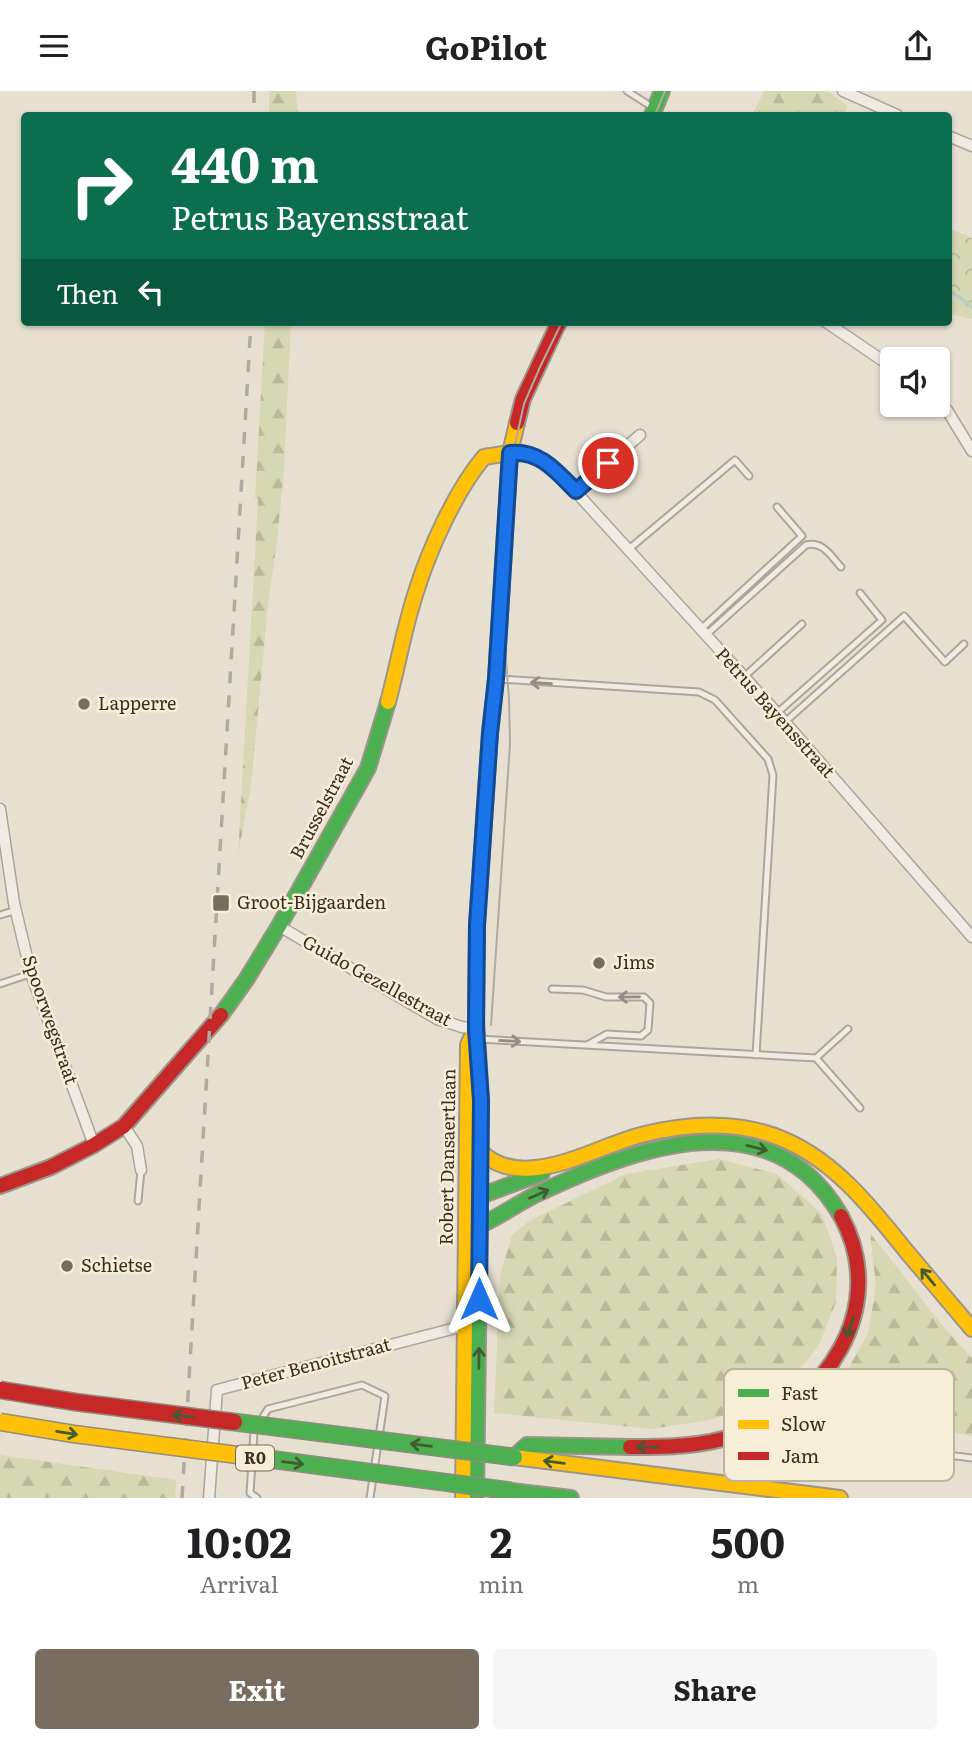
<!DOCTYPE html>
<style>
body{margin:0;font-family:Literata,serif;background:#f6f6f6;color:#202124;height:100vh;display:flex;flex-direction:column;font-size:26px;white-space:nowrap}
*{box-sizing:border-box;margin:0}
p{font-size:23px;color:#757577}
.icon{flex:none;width:38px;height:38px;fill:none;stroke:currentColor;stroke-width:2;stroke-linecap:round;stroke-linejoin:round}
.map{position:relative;height:1407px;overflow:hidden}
.details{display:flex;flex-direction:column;background:#fff;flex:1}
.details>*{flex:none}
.guide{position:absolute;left:21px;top:21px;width:931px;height:214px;border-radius:7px;box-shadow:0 2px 5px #0004;background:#0b6e4f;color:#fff;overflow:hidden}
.controls{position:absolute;left:880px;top:256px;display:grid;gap:14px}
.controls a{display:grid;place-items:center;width:70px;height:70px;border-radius:7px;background:#fff;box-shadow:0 2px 5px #0004;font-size:35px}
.pin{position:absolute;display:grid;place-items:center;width:60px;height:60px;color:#fff;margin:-30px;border:4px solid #fff;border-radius:50%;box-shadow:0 2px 7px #0007}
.me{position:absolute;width:77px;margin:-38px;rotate:0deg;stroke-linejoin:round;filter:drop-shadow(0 0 5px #0008)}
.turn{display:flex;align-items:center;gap:24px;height:147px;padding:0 35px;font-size:32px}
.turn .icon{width:91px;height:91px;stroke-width:2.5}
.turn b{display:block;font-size:49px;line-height:60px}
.then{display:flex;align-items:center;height:66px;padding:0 35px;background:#0003;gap:14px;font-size:26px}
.eta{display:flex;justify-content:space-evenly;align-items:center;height:119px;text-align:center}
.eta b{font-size:42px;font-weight:700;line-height:49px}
.cta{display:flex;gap:14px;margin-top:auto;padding:14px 35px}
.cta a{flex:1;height:80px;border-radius:7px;background:#786c5e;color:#fff;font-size:28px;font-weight:700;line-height:80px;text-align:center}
.cta a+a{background:#f6f6f6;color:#202124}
header{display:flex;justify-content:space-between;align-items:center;height:91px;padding:0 35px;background:#fff;font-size:32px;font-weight:700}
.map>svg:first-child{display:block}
.forest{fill:url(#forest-firs)}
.park{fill:url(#park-crowns)}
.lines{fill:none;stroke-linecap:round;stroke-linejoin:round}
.stream{stroke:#bcccc2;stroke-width:3.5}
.lane-casing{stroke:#ada599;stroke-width:9}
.street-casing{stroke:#ada599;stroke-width:13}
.fast-casing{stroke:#9c958a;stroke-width:18}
.slow-casing{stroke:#9c958a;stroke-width:18}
.jam-casing{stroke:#9c958a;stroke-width:18}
.lane{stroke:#efebe3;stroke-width:5}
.street{stroke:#efebe3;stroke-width:10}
.fast{stroke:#4caf50;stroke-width:14}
.slow{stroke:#ffc107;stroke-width:14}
.jam{stroke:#c62828;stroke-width:14}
.tram{stroke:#afaaa2;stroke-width:2}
.rail{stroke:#afaaa2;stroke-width:3.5;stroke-dasharray:12 12;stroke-linecap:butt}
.fast-bridge-casing{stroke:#928b80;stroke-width:19;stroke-linecap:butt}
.slow-bridge-casing{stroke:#928b80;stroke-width:19;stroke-linecap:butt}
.jam-bridge-casing{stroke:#928b80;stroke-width:19;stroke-linecap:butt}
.fast-bridge{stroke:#4caf50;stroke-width:16}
.slow-bridge{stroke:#ffc107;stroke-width:16}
.jam-bridge{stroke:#c62828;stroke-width:16}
.oneway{stroke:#968c82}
.oneway2{stroke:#425b31}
.route-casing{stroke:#114b97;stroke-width:18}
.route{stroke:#1a73e8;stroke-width:12}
.poi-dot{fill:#786c5e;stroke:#f7eed8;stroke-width:2.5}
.labels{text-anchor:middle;stroke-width:5;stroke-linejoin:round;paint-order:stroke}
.shield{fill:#f7eed8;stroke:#756857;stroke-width:2}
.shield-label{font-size:16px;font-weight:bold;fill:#3d2e20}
.poi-label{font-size:18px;fill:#3d2e20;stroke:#f7eed8;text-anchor:start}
.street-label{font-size:18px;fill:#3d2e20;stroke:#f7eed8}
.key{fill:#f7eed8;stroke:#bfb4a1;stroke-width:2}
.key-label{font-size:19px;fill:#3d2e20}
</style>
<header><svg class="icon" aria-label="menu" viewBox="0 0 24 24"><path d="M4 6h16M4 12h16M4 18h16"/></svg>GoPilot<svg class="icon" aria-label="share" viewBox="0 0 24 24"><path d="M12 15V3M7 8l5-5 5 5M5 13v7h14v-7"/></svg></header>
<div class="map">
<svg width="972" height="1407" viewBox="0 0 972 1407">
<defs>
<pattern id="forest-firs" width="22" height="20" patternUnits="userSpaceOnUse" patternTransform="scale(1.75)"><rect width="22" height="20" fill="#d6d7b3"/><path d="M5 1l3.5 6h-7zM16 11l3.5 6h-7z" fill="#b9b99a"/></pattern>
<pattern id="park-crowns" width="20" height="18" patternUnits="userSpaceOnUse" patternTransform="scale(1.75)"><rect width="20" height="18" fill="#d6d7b3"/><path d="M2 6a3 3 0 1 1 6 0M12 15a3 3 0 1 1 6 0" fill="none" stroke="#b9b99a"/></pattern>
</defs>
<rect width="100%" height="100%" fill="#e7e0d1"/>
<g class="forest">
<path d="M 269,0 L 296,0 L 298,24 L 269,24 Z"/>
<path d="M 764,0 L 827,0 L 848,15 L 844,24 L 752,24 Z"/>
<path d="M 265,231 L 291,231 L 284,380 L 277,450 L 268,514 L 251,695 L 238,764 L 258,408 L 255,407 Z"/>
<path d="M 719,1068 L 777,1083 L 822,1123 L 837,1167 L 836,1211 L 818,1256 L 791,1288 L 756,1314 L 710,1329 L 651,1338 L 494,1322 L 500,1184 L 512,1144 L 529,1130 L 626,1083 Z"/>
<path d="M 870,1142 L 946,1239 L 972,1267 L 972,1345 L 894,1332 L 881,1338 L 800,1328 L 837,1297 L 868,1243 L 876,1195 Z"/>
<path d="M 0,1364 L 176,1389 L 175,1407 L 0,1407 Z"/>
</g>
<path class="park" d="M 949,137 L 972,147 L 972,228 L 949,223 Z"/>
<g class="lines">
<g class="stream">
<path d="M 669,22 L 672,24"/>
<path d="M 948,198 L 972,216"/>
</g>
<defs>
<g id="lane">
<path d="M 627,0 L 652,16"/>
<path d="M 629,458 L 735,369 L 749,385"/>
<path d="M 701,538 L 802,445 L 777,416"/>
<path d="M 706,544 L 806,454 C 823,450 830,464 841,476"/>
<path d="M 744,586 L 802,533"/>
<path d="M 499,588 L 699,601 L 715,609 L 768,668 L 773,684 L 756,964"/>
<path d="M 777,622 L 882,529 L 860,502"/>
<path d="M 785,631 L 904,525 L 945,571 L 964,553"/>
<path d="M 0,824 L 17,819"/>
<path d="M 0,893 L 30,883"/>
<path d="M 552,898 L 583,899 L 606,906 L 644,906 L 650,912 L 648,939 L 641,945 L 607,943 L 589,953"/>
<path d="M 848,938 L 816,967 L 860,1017"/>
<path d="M 478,948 L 817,967"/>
<path d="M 138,1110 L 141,1079"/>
<path d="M 261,1329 L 268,1318 L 362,1294 L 385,1305 L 370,1407"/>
<path d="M 256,1337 L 254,1341 L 250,1402 L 257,1407"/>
<path d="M 727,1354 L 816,1352 L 940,1363 L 972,1367"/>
</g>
<g id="street">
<path d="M 843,0 L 897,24"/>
<path d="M 948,45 L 972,55"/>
<path d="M 826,231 L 892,276"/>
<path d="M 938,309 L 947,319 L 972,360"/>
<path d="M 510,362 C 528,360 542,367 555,378 L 777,622 L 972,846"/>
<path d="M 576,400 L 640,344"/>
<path d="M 0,718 L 14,812 L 31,883 L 94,1054"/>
<path d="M 279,835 L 437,928 L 462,936 L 476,938"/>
<path d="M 124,1035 L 137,1055 L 141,1079"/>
<path d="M 209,1407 L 217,1299 L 471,1233"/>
</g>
<g id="fast">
<path d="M 652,24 L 662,0"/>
<path d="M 221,924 L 246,889 L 279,835 L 368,677 L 388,611"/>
<path d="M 467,1110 L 542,1082"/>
<path d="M 466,1139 C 490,1133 514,1114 537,1103 C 636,1056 772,1005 841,1125"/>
<path d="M 514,1366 L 527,1354 L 630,1356"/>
<path d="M 511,1400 L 571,1407"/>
<path d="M 476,1407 L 481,1010 L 476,927"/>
</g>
<g id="slow">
<path d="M 388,611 C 398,574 404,537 416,501 C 429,459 456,399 484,366 L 510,362"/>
<path d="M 476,927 L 477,834 L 490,642 L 496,588 L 510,362 L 517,332"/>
<path d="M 481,1061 C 524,1102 594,1056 641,1044 C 688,1032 742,1029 787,1050 C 838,1073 873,1119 907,1161 C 929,1187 950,1212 972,1238"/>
<path d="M 514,1366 L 840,1407"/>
<path d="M 463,1407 L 468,954 L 472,945"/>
</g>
<g id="jam">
<path d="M 517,332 L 523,308 L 559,231"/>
<path d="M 0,1095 L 51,1076 L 94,1054 L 124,1035 L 221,924"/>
<path d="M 630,1356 C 665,1356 702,1356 736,1344 C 825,1313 891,1217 841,1125"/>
</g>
</defs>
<use href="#lane" class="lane-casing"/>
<use href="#street" class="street-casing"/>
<use href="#fast" class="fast-casing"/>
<use href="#slow" class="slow-casing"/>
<use href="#jam" class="jam-casing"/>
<use href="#lane" class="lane"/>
<use href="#street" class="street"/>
<use href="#fast" class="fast"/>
<use href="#slow" class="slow"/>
<use href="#jam" class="jam"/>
<g class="tram">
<path d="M 655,24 L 665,0"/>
<path d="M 491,934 L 510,653 L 509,608 L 503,532 L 513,362 L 524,313 L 540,276 L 562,231"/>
</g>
<g class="rail">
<path d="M 254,0 L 254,24"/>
<path d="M 182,1407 L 251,231"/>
</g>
<defs>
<g id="fast-bridge">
<path d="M 234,1331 L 514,1366"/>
<path d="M 261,1367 L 511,1400"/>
</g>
<path id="slow-bridge" d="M 0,1331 L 74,1343 L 261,1367"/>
<path id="jam-bridge" d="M 0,1299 L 75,1311 L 234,1331"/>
</defs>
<use href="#fast-bridge" class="fast-bridge-casing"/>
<use href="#slow-bridge" class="slow-bridge-casing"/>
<use href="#jam-bridge" class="jam-bridge-casing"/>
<use href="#fast-bridge" class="fast-bridge"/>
<use href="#slow-bridge" class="slow-bridge"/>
<use href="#jam-bridge" class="jam-bridge"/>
</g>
<defs><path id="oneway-shaft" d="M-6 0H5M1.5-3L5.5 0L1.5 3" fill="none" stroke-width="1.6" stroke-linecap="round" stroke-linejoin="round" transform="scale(1.75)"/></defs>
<g class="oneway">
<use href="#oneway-shaft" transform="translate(541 592) rotate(-176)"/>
<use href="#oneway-shaft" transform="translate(629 906) rotate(179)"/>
<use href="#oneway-shaft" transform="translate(510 950) rotate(3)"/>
</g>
<g class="oneway2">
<use href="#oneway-shaft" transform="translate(757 1057) rotate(14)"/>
<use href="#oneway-shaft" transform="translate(539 1103) rotate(-24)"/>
<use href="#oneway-shaft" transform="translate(928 1186) rotate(-130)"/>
<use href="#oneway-shaft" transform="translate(850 1236) rotate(110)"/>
<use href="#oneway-shaft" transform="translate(479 1267) rotate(-89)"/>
<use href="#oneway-shaft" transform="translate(183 1325) rotate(-173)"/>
<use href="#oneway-shaft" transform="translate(67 1342) rotate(9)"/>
<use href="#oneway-shaft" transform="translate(421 1354) rotate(-173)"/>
<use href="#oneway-shaft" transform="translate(647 1356) rotate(179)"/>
<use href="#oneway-shaft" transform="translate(554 1371) rotate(-173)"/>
<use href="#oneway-shaft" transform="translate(293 1372) rotate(7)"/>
</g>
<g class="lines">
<defs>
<path id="route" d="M 479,1208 L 481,1010 L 476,938 L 477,834 L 490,642 L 496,588 L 510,362 C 540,359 557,381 576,400 L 608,372"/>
</defs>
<use href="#route" class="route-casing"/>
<use href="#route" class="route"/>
</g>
<g class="poi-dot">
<circle cx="84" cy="613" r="7"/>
<rect x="212" y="803" width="18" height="18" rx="3.5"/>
<circle cx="599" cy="872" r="7"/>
<circle cx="67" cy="1175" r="7"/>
</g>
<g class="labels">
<rect class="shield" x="236" y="1354.5" width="38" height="25" rx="5"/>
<g class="shield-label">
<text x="255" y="1373">R0</text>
</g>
<g class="poi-label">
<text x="98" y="619">Lapperre</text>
<text x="237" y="818">Groot-Bijgaarden</text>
<text x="613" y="878">Jims</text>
<text x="81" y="1181">Schietse</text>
</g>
<g class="street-label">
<text transform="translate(775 622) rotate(48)" y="6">Petrus Bayensstraat</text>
<text transform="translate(322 717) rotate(-62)" y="6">Brusselstraat</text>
<text transform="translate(377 890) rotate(29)" y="6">Guido Gezellestraat</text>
<text transform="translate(50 929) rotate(71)" y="6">Spoorwegstraat</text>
<text transform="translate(448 1066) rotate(-89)" y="6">Robert Dansaertlaan</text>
<text transform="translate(316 1273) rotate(-15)" y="6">Peter Benoitstraat</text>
</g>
</g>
<rect x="724" y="1278" width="230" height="112" rx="10" class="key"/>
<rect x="738" y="1298" width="31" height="8" fill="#4caf50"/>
<rect x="738" y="1329" width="31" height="9" fill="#ffc107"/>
<rect x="738" y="1361" width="31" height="8" fill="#c62828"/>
<g class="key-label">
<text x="781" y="1309">Fast</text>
<text x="781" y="1340">Slow</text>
<text x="781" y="1372">Jam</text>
</g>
</svg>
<div class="controls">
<a><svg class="icon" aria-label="sound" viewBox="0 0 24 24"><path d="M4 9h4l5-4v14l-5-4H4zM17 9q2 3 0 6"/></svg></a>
</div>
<div class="pin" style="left:608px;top:372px;background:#d93025"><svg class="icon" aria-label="arrive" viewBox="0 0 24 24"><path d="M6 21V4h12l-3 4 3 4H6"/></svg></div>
<svg class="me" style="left:479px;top:1208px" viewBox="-20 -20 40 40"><path d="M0-17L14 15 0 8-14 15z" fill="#1a73e8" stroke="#fff" stroke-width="4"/></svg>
<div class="guide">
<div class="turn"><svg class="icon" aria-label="right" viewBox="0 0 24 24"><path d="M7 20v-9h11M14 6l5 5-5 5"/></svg><div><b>440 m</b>Petrus Bayensstraat</div></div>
<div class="then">Then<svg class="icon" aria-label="left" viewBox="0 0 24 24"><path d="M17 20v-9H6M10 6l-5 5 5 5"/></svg></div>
</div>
</div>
<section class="details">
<div class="eta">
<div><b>10:02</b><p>Arrival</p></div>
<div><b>2</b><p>min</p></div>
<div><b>500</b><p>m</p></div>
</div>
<div class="cta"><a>Exit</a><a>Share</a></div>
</section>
